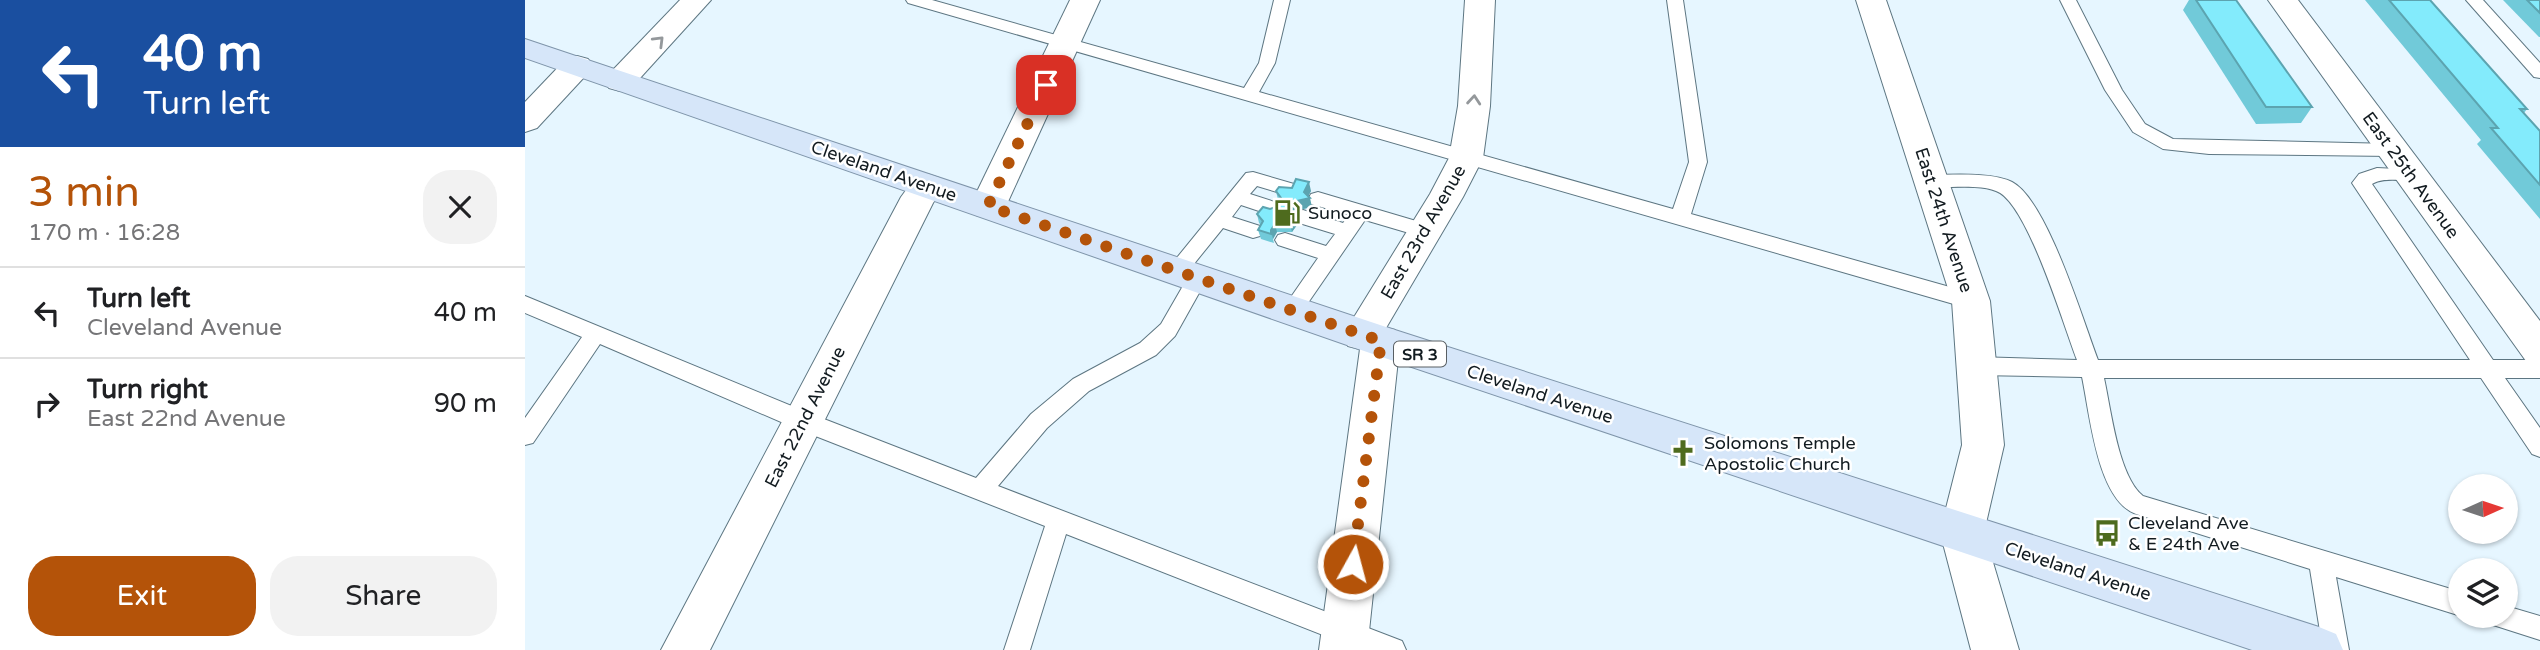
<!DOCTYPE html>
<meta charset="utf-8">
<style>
body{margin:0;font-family:"Varela Round",sans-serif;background:#f2f2f2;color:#202124;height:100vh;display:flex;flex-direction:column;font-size:26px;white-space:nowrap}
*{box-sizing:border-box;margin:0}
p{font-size:23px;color:#757577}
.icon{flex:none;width:38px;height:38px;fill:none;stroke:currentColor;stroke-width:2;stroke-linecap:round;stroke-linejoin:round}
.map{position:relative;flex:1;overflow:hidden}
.details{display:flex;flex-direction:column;background:#fff;width:525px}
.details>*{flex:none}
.top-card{background:#1a4fa0;color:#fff;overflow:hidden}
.needle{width:46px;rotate:87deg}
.buttons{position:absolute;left:1923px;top:474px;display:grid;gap:14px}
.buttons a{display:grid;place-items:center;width:70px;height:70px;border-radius:50%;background:#fff;box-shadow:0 2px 5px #0004;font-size:35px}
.pin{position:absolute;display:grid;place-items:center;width:60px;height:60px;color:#fff;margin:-30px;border-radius:14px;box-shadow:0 4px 10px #0006}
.me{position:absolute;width:77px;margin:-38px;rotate:7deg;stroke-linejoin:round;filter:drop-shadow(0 0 5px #0008)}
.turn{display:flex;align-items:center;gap:24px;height:147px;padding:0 28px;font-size:32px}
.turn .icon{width:91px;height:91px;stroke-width:2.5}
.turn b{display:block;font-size:49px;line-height:60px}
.round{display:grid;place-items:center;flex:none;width:74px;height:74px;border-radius:28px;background:#f2f2f2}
.overview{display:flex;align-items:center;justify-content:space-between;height:119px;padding:0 28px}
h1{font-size:42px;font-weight:600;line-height:52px;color:#b45309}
.button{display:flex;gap:14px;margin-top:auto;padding:14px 28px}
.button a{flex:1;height:80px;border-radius:28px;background:#b45309;color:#fff;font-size:28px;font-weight:600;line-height:80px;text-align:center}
.button a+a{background:#f2f2f2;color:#202124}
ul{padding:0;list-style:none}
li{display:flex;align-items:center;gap:21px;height:91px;padding:0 28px;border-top:2px solid #e0e0e0}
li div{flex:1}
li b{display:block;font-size:26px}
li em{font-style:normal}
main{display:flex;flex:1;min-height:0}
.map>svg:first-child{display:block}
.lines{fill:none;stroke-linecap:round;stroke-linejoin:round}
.lane-casing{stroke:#5d7682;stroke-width:2}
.street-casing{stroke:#5d7682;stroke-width:2}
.primary-casing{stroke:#7f95aa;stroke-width:2}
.lane{fill:#fff;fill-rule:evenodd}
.street{fill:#fff;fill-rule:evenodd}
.primary{fill:#d6e6f9;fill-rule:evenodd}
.wall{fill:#71cad9}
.shaded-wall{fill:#5ca4b0}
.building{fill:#83ebfc;stroke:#5ca4b0;stroke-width:2}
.oneway{stroke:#94989b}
.route{stroke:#b45309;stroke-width:12;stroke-dasharray:0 21.6}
.labels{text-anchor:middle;stroke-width:5;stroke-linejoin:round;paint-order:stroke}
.shield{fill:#fff;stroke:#595f63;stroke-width:2}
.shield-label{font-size:16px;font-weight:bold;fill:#121b20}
.street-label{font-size:18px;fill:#121b20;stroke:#fff}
.poi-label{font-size:18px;fill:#121b20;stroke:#fff;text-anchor:start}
</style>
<main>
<section class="details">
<div class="top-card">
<div class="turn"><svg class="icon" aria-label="left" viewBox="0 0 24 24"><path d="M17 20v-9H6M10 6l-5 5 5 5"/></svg><div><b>40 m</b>Turn left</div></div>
</div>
<div class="overview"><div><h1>3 min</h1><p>170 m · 16:28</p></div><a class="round"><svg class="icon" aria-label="close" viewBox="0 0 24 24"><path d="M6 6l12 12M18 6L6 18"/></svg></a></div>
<ul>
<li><svg class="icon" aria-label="left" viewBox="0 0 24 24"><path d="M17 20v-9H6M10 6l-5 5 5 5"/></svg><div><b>Turn left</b><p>Cleveland Avenue</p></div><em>40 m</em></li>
<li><svg class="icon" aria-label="right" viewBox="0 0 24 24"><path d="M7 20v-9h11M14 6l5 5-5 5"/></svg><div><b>Turn right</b><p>East 22nd Avenue</p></div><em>90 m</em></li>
</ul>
<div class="button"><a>Exit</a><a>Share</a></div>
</section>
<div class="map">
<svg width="2015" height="650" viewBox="0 0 2015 650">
<rect width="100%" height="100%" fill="#e6f6ff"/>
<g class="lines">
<defs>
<g id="lane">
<path d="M 381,0 L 407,0 L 719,88 L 734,63 L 749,0 L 765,0 L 750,63 L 734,92 L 1148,209 L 1164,162 L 1142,0 L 1158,0 L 1182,162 L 1166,214 L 1446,293 L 1453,296 L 1456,301 L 1453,306 L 1446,309 L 383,3 Z"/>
<path d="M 1535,0 L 1551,0 L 1597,90 L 1620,124 L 1648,139 L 1868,144 L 1877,150 L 1868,156 L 1684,154 L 1638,149 L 1608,132 L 1580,90 Z"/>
<path d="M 1941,0 L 1958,0 L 2015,63 L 2015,78 L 2009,77 Z"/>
<path d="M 1852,168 L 1893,170 L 1895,174 L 1893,178 C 1877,183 1861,176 1847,184 L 1968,360 L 2015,360 L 2015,378 L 1980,378 L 2015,428 L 2015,457 L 2007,454 L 1956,378 L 1579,378 C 1586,409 1593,476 1618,496 L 1936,592 L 1936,616 L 1811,577 L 1824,650 L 1798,650 L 1785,569 L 1611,514 C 1572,500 1565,414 1557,377 L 1451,375 L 1443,372 L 1440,366 L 1443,360 L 1451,357 L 1552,360 C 1539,327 1502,201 1471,191 C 1453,184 1426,188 1406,187 L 1399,186 L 1397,181 L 1399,176 L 1406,175 C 1428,175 1468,172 1487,182 C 1522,200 1558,321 1573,360 L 1945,360 L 1827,183 L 1834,174 Z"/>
<path d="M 728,172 L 769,184 L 771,189 L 769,194 L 762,195 L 732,186 L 725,194 L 753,203 L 756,208 L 753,213 L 746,215 L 716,205 L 707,217 L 735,226 L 738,231 L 735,236 L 728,238 L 698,228 L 660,275 L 653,277 L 646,275 L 643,270 L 646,265 L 721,173 Z"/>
<path d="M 793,192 L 908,226 L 911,231 L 908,236 L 901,238 L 840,220 L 774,316 L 767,318 L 760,316 L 757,310 L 793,258 L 753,245 L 750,240 L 753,235 L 760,233 L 801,246 L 810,234 L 771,222 L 768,217 L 771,212 L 778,210 L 818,223 L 824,215 L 786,204 L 783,199 L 786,194 Z"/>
<path d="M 673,270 L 680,272 L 683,277 L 650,336 L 631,355 L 564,391 L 522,428 L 473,486 L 877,641 L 881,650 L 836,650 L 541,534 L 505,650 L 479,650 L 520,526 L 270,428 L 75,344 L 8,443 L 0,445 L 0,418 L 57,337 L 0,313 L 0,296 L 286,414 L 451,478 L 506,414 L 548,379 L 615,343 L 636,324 L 666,272 Z"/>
<path d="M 1981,606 L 2015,616 L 2015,640 L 1965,624 L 1961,616 L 1981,616 Z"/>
</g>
<g id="street">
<path d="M 155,0 L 186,0 L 106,88 L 95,91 L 84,88 L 79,81 L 84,74 Z"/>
<path d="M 545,0 L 575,0 L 481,206 L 475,215 L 463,218 L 451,215 L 445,206 Z"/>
<path d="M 940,0 L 970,0 L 965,106 L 958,158 L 938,197 L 861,328 L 870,330 L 875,341 L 842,650 L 794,650 L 835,349 L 823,346 L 818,335 L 905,194 L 924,158 L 933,106 Z"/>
<path d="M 1331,0 L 1361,0 L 1465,301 L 1479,445 L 1459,532 L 1494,650 L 1446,650 L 1415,532 L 1437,445 L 1427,301 Z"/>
<path d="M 1743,0 L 1773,0 L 2015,321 L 2015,365 L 2001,361 Z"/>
<path d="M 52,56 L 63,59 L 68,66 L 63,73 L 12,128 L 0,132 L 0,102 L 41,59 Z"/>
<path d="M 402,174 L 414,178 L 419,186 L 408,203 L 185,650 L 136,650 L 376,197 L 390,178 Z"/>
</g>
<path id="primary" d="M 0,39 L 870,330 L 1794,627 L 1811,634 L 1818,650 L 1727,650 L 842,352 L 0,58 Z"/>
</defs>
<use href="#lane" class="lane-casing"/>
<use href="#street" class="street-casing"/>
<use href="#primary" class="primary-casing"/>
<use href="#lane" class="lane"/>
<use href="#street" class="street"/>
<use href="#primary" class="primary"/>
</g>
<g class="wall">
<path d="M 1664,0 L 1711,0 L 1787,107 L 1776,123 L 1731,124 L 1658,10 Z"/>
<path d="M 1840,0 L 1905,0 L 2002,109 L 1999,113 L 2015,131 L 2015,219 L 1952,144 L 1956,140 Z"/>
<path d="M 1978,0 L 2015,0 L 2015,37 L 2014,37 Z"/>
<path d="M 751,191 L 786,191 L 783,196 L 787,207 L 769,211 L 768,214 L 770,216 L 772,225 L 767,232 L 752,232 L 748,239 L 749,243 L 736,239 L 733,230 L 736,225 L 734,223 L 732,214 L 753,206 L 754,202 L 753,200 Z"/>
</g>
<g class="shaded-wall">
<path d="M 784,182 L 786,191 L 782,199 L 785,198 L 787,207 L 769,211 L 766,218 L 764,210 L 767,202 L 779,192 Z"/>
<path d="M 770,216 L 772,225 L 767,232 L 765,224 Z"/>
<path d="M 750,224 L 752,232 L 748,239 L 746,230 Z"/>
</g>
<g class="building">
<path d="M 1671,0 L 1711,0 L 1787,107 L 1741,107 Z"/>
<path d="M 1864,0 L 1905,0 L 2002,109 L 1995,109 L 2015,131 L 2015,185 L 1966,128 L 1973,128 Z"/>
<path d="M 2002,0 L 2015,0 L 2015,13 Z"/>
<path d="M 771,179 L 784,182 L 779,192 L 785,198 L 767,202 L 764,210 L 770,216 L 765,224 L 750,224 L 746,230 L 746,234 L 733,230 L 738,221 L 732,214 L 738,207 L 745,209 L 753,206 L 756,198 L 751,191 L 754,187 L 767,188 Z"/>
</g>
<defs><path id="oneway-chevron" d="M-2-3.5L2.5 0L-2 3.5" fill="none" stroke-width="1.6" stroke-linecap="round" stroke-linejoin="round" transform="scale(1.75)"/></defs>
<g class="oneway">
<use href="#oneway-chevron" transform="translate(134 41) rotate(-45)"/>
<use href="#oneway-chevron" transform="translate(949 100) rotate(-85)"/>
</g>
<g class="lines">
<path class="route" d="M 521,85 L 463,206 L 856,341 L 828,564"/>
</g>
<defs>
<symbol id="fuel-bare" viewBox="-9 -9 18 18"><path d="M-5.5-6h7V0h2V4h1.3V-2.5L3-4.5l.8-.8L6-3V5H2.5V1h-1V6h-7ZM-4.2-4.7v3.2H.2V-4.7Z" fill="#4e6b1e" stroke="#fff" stroke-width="2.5" paint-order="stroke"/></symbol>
<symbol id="church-bare" viewBox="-9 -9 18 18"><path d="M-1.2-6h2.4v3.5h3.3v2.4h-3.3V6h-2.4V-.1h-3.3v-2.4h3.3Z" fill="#4e6b1e" stroke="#fff" stroke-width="2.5" paint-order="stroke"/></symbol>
<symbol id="bus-bare" viewBox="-9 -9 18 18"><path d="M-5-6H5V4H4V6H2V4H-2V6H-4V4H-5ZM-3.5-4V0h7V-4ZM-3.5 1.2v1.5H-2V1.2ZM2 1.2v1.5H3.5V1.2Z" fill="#4e6b1e" stroke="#fff" stroke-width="2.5" paint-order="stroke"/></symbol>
</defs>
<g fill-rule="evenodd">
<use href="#fuel-bare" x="743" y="194" width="38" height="38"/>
<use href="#church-bare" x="1139" y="434" width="38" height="38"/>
<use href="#bus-bare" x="1563" y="514" width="38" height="38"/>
</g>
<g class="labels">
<rect class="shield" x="869" y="341.5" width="52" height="25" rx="5"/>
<g class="shield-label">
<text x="895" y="360">SR 3</text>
</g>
<g class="street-label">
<text transform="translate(359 171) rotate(19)" y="6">Cleveland Avenue</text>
<text transform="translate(1886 175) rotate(54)" y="6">East 25th Avenue</text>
<text transform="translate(1419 220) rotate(72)" y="6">East 24th Avenue</text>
<text transform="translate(898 232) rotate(-60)" y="6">East 23rd Avenue</text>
<text transform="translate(1015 394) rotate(18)" y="6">Cleveland Avenue</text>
<text transform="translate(280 417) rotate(-63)" y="6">East 22nd Avenue</text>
<text transform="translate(1553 571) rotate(18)" y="6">Cleveland Avenue</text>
</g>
<g class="poi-label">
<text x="783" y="219">Sunoco</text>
<text x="1179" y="449">Solomons Temple<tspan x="1179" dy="21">Apostolic Church</tspan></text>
<text x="1603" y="529">Cleveland Ave<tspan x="1603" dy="21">&amp; E 24th Ave</tspan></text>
</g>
</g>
</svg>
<div class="buttons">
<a><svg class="needle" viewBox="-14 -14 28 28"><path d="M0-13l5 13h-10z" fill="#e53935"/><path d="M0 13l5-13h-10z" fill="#757577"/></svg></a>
<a><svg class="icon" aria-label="layers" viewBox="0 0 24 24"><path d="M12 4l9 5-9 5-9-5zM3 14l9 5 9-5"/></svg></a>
</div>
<div class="pin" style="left:521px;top:85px;background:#d93025"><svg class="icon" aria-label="arrive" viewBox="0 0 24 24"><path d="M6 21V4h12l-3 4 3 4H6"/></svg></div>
<svg class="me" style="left:828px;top:564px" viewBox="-20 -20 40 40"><circle r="17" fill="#b45309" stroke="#fff" stroke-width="3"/><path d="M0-11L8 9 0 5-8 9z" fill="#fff"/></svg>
</div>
</main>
